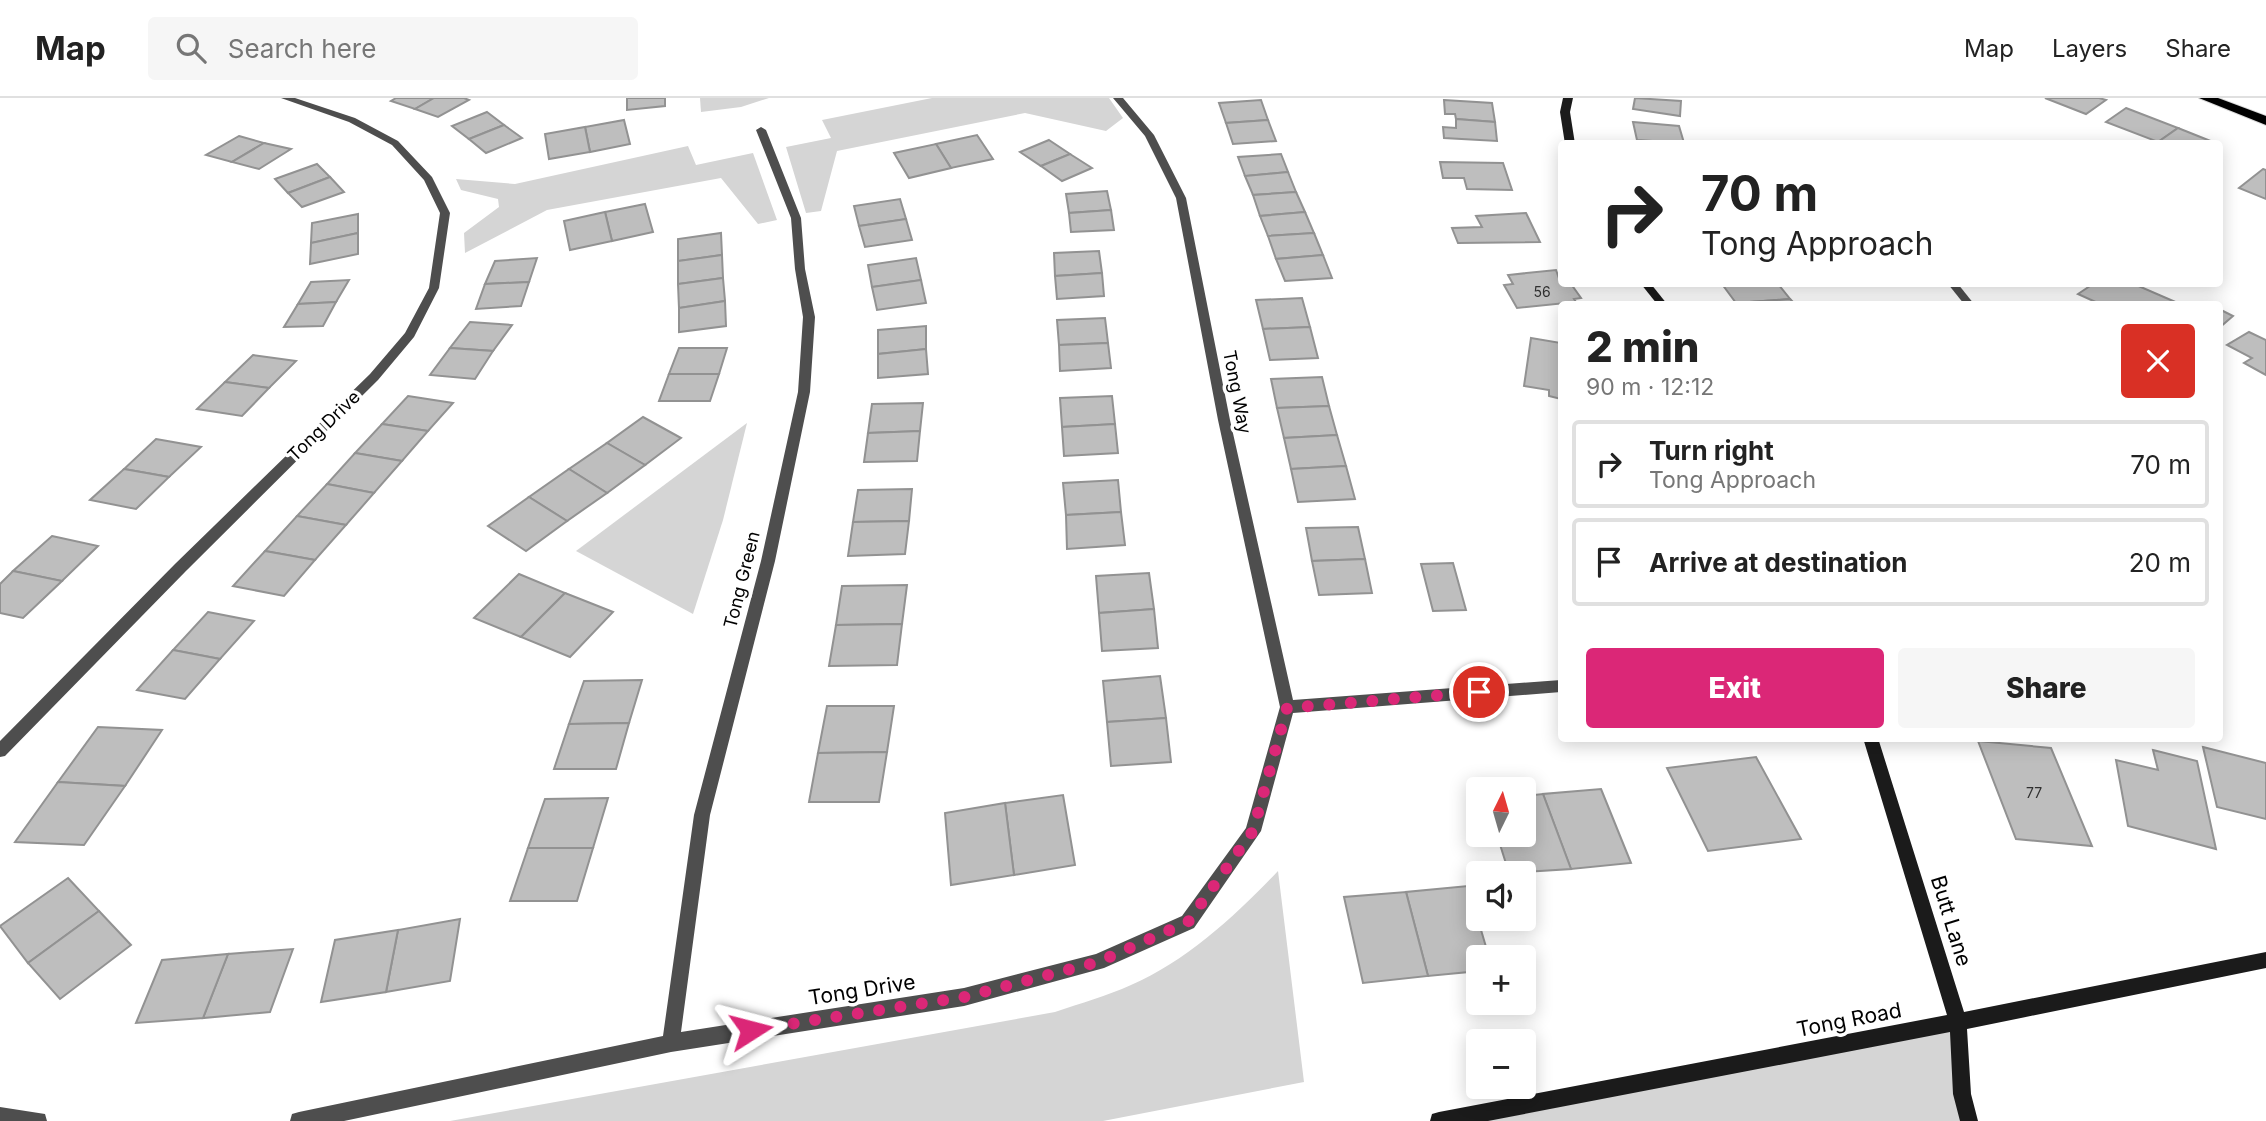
<!DOCTYPE html>
<meta charset="utf-8">
<style>
body{margin:0;font-family:Inter,sans-serif;background:#f6f6f6;color:#222;height:100vh;display:flex;flex-direction:column;font-size:26px;white-space:nowrap}
*{box-sizing:border-box;margin:0}
p{font-size:23px;color:#767676}
.icon{flex:none;width:38px;height:38px;fill:none;stroke:currentColor;stroke-width:2;stroke-linecap:round;stroke-linejoin:round}
.map{position:relative;flex:1;overflow:hidden}
.sheet{position:absolute;left:1558px;top:203px;width:665px;height:441px;display:flex;flex-direction:column;background:#fff;border-radius:7px;box-shadow:0 4px 18px #0003}
.sheet>*{flex:none}
.top-card{position:absolute;left:1558px;top:42px;width:665px;height:147px;border-radius:7px;box-shadow:0 4px 18px #0003;background:#fff;color:#222;overflow:hidden}
.needle{width:46px;rotate:5deg}
.tools{position:absolute;left:1466px;top:679px;display:grid;gap:14px}
.tools a{display:grid;place-items:center;width:70px;height:70px;border-radius:7px;background:#fff;box-shadow:0 4px 18px #0003;font-size:35px}
.pin{position:absolute;display:grid;place-items:center;width:60px;height:60px;color:#fff;margin:-30px;border:4px solid #fff;border-radius:50%;box-shadow:0 2px 7px #0007}
.me{position:absolute;width:77px;margin:-38px;rotate:81deg;stroke-linejoin:round;filter:drop-shadow(0 0 5px #0008)}
.turn{display:flex;align-items:center;gap:24px;height:147px;padding:0 28px;font-size:32px}
.turn .icon{width:91px;height:91px;stroke-width:2.5}
.turn b{display:block;font-size:49px;line-height:60px}
.round{display:grid;place-items:center;flex:none;width:74px;height:74px;border-radius:7px;background:#f6f6f6}
.head{display:flex;align-items:center;justify-content:space-between;height:119px;padding:0 28px}
h1{font-size:42px;font-weight:800;line-height:52px}
.cta{display:flex;gap:14px;margin-top:auto;padding:14px 28px}
.cta a{flex:1;height:80px;border-radius:7px;background:#db2777;color:#fff;font-size:28px;font-weight:800;line-height:80px;text-align:center}
.cta a+a{background:#f6f6f6;color:#222}
ul{padding:0;list-style:none}
li{display:flex;align-items:center;gap:21px;height:88px;margin:0 14px 10px;padding:0 14px;border:4px solid #e0e0e0;border-radius:7px}
li div{flex:1}
li b{display:block;font-size:26px}
li em{font-style:normal}
header{display:flex;align-items:center;gap:42px;box-sizing:border-box;height:98px;padding:0 35px;background:#fff;border-bottom:2px solid #e0e0e0}
header strong{font-size:33px}
nav{display:flex;gap:38px;margin-inline-start:auto;font-size:24px}
.search{width:490px;height:63px;background:#f6f6f6;display:flex;align-items:center;gap:18px;box-sizing:border-box;padding:0 24px;border-radius:7px;color:#767676;font-size:26px}
.map>svg:first-child{display:block}
.green{fill:#d5d5d5}
.building{fill:#bebebe;stroke:#929292;stroke-width:2}
.lines{fill:none;stroke-linecap:round;stroke-linejoin:round}
.highway-casing{stroke:#dbdbdb;stroke-width:2}
.lane{fill:#4e4e4e;fill-rule:evenodd}
.street{fill:#4e4e4e;fill-rule:evenodd}
.secondary{fill:#1b1b1b;fill-rule:evenodd}
.highway{fill:#000;fill-rule:evenodd}
.route{stroke:#db2777;stroke-width:12;stroke-dasharray:0 21.6}
.labels{text-anchor:middle;stroke-width:7;stroke-linejoin:round;paint-order:stroke}
.number-label{font-size:14px;fill:#303030}
.street-label{font-size:18px;fill:#000;stroke:#fff}
.near-street-label{font-size:21px;fill:#000;stroke:#fff}
</style>
<header>
<strong>Map</strong>
<div class="search"><svg class="icon" aria-label="search" viewBox="0 0 24 24"><circle cx="10" cy="10" r="6"/><path d="M15 15l6 6"/></svg>Search here</div>
<nav><a>Map</a><a>Layers</a><a>Share</a></nav>
</header>
<div class="map">
<svg width="2266" height="1023" viewBox="0 0 2266 1023">
<rect width="100%" height="100%" fill="#fff"/>
<g class="green">
<path d="M 700,0 L 769,0 L 741,9 L 701,14 Z"/>
<path d="M 932,0 L 1109,0 L 1123,20 L 1106,33 L 1025,15 L 837,53 L 821,113 L 806,115 L 786,49 L 831,40 L 822,22 Z"/>
<path d="M 688,48 L 696,67 L 753,55 L 777,122 L 758,126 L 721,80 L 547,112 L 465,155 L 464,135 L 499,109 L 498,101 L 461,92 L 456,81 L 515,86 Z"/>
<path d="M 747,325 L 723,422 L 693,516 L 576,453 Z"/>
<path d="M 1278,773 L 1304,984 L 1103,1023 L 450,1023 L 1055,914 C 1081,905 1107,898 1131,887 C 1187,863 1237,816 1278,773 Z"/>
<path d="M 1958,924 L 1969,1023 L 1439,1023 Z"/>
</g>
<g class="building">
<path d="M 396,0 L 434,0 L 415,11 L 391,3 Z"/>
<path d="M 434,0 L 464,0 L 469,2 L 438,19 L 415,11 Z"/>
<path d="M 627,0 L 665,0 L 665,8 L 627,12 Z"/>
<path d="M 1635,0 L 1681,3 L 1680,18 L 1633,11 Z"/>
<path d="M 2045,0 L 2099,0 L 2106,2 L 2086,16 Z"/>
<path d="M 1261,2 L 1268,22 L 1226,25 L 1219,5 Z"/>
<path d="M 1444,2 L 1492,5 L 1495,24 L 1456,21 L 1455,16 L 1445,16 Z"/>
<path d="M 2126,10 L 2178,30 L 2158,44 L 2106,24 Z"/>
<path d="M 487,14 L 504,27 L 469,41 L 452,28 Z"/>
<path d="M 1456,21 L 1495,24 L 1497,43 L 1444,40 L 1443,29 L 1456,30 Z"/>
<path d="M 624,22 L 630,46 L 590,54 L 585,29 Z"/>
<path d="M 1268,22 L 1276,43 L 1233,46 L 1226,25 Z"/>
<path d="M 1633,24 L 1679,28 L 1684,45 L 1637,42 Z"/>
<path d="M 504,27 L 522,40 L 486,55 L 469,41 Z"/>
<path d="M 585,29 L 590,54 L 549,61 L 545,36 Z"/>
<path d="M 2178,30 L 2218,46 L 2158,44 Z"/>
<path d="M 977,37 L 993,61 L 951,70 L 936,46 Z"/>
<path d="M 239,38 L 264,45 L 232,64 L 206,57 Z"/>
<path d="M 1049,42 L 1070,56 L 1041,68 L 1020,54 Z"/>
<path d="M 264,45 L 291,51 L 259,71 L 232,64 Z"/>
<path d="M 936,46 L 951,70 L 909,80 L 894,55 Z"/>
<path d="M 1070,56 L 1092,70 L 1062,83 L 1041,68 Z"/>
<path d="M 1281,56 L 1288,74 L 1245,78 L 1238,59 Z"/>
<path d="M 1440,64 L 1503,65 L 1512,92 L 1467,91 L 1464,80 L 1443,80 Z"/>
<path d="M 317,66 L 330,79 L 288,95 L 275,81 Z"/>
<path d="M 2263,71 L 2266,72 L 2266,101 L 2239,90 Z"/>
<path d="M 1288,74 L 1296,94 L 1253,97 L 1245,78 Z"/>
<path d="M 330,79 L 344,94 L 302,109 L 288,95 Z"/>
<path d="M 1107,93 L 1111,112 L 1069,115 L 1066,96 Z"/>
<path d="M 1296,94 L 1305,114 L 1260,118 L 1253,97 Z"/>
<path d="M 900,101 L 906,121 L 859,128 L 854,108 Z"/>
<path d="M 645,106 L 653,134 L 612,143 L 605,114 Z"/>
<path d="M 1111,112 L 1114,132 L 1071,134 L 1069,115 Z"/>
<path d="M 605,114 L 612,143 L 570,152 L 564,123 Z"/>
<path d="M 1305,114 L 1314,135 L 1268,138 L 1260,118 Z"/>
<path d="M 1526,115 L 1540,144 L 1458,145 L 1452,130 L 1482,129 L 1476,118 Z"/>
<path d="M 358,116 L 358,135 L 311,145 L 312,125 Z"/>
<path d="M 906,121 L 912,142 L 865,149 L 859,128 Z"/>
<path d="M 358,135 L 358,156 L 310,166 L 311,145 Z"/>
<path d="M 721,135 L 722,157 L 678,163 L 678,141 Z"/>
<path d="M 1314,135 L 1323,157 L 1276,161 L 1268,138 Z"/>
<path d="M 1099,153 L 1102,175 L 1055,178 L 1054,155 Z"/>
<path d="M 722,157 L 723,180 L 678,186 L 678,163 Z"/>
<path d="M 1323,157 L 1332,180 L 1285,183 L 1276,161 Z"/>
<path d="M 537,160 L 529,184 L 485,186 L 495,163 Z"/>
<path d="M 916,160 L 921,182 L 872,189 L 868,167 Z"/>
<path d="M 1556,172 L 1561,186 L 1571,186 L 1581,200 L 1574,201 L 1576,204 L 1517,210 L 1504,187 L 1513,186 L 1508,177 Z"/>
<path d="M 1102,175 L 1104,198 L 1057,201 L 1055,178 Z"/>
<path d="M 723,180 L 725,203 L 679,210 L 678,186 Z"/>
<path d="M 349,182 L 336,204 L 298,206 L 311,184 Z"/>
<path d="M 921,182 L 926,205 L 877,212 L 872,189 Z"/>
<path d="M 529,184 L 521,208 L 476,211 L 485,186 Z"/>
<path d="M 1722,186 L 1778,186 L 1790,201 L 1736,205 Z"/>
<path d="M 2093,186 L 2134,186 L 2180,206 L 2100,206 L 2078,196 Z"/>
<path d="M 1302,200 L 1310,229 L 1263,231 L 1256,202 Z"/>
<path d="M 1790,201 L 1795,206 L 1736,205 Z"/>
<path d="M 725,203 L 726,228 L 679,234 L 679,210 Z"/>
<path d="M 336,204 L 323,228 L 284,229 L 298,206 Z"/>
<path d="M 2219,211 L 2233,218 L 2219,230 Z"/>
<path d="M 1105,220 L 1108,245 L 1059,247 L 1057,222 Z"/>
<path d="M 470,224 L 512,227 L 493,253 L 450,250 Z"/>
<path d="M 926,228 L 926,251 L 878,256 L 878,232 Z"/>
<path d="M 1310,229 L 1318,260 L 1270,262 L 1263,231 Z"/>
<path d="M 2249,234 L 2266,242 L 2266,277 L 2244,265 L 2252,260 L 2227,247 Z"/>
<path d="M 1531,240 L 1561,245 L 1561,301 L 1549,298 L 1549,292 L 1524,288 Z"/>
<path d="M 1108,245 L 1111,270 L 1060,273 L 1059,247 Z"/>
<path d="M 450,250 L 493,253 L 475,281 L 430,277 Z"/>
<path d="M 679,250 L 727,250 L 719,276 L 669,276 Z"/>
<path d="M 926,251 L 928,276 L 878,280 L 878,256 Z"/>
<path d="M 253,257 L 296,263 L 269,290 L 225,284 Z"/>
<path d="M 669,276 L 719,276 L 710,303 L 659,303 Z"/>
<path d="M 1322,279 L 1329,308 L 1277,310 L 1271,281 Z"/>
<path d="M 225,284 L 269,290 L 242,318 L 197,311 Z"/>
<path d="M 408,298 L 453,305 L 428,333 L 382,326 Z"/>
<path d="M 1112,298 L 1115,326 L 1062,329 L 1060,300 Z"/>
<path d="M 923,305 L 920,333 L 868,335 L 872,306 Z"/>
<path d="M 1329,308 L 1337,337 L 1284,340 L 1277,310 Z"/>
<path d="M 643,319 L 681,340 L 645,367 L 607,345 Z"/>
<path d="M 382,326 L 428,333 L 402,363 L 355,355 Z"/>
<path d="M 1115,326 L 1118,355 L 1064,358 L 1062,329 Z"/>
<path d="M 920,333 L 917,363 L 864,364 L 868,335 Z"/>
<path d="M 1337,337 L 1346,368 L 1291,371 L 1284,340 Z"/>
<path d="M 156,341 L 201,349 L 169,379 L 124,371 Z"/>
<path d="M 607,345 L 645,367 L 607,395 L 569,371 Z"/>
<path d="M 355,355 L 402,363 L 374,395 L 327,386 Z"/>
<path d="M 1346,368 L 1355,401 L 1298,404 L 1291,371 Z"/>
<path d="M 124,371 L 169,379 L 136,411 L 90,402 Z"/>
<path d="M 569,371 L 607,395 L 567,423 L 529,399 Z"/>
<path d="M 1118,382 L 1121,414 L 1066,417 L 1063,385 Z"/>
<path d="M 327,386 L 374,395 L 346,427 L 297,418 Z"/>
<path d="M 912,391 L 909,423 L 853,424 L 858,392 Z"/>
<path d="M 529,399 L 567,423 L 526,453 L 488,428 Z"/>
<path d="M 1121,414 L 1125,447 L 1067,451 L 1066,417 Z"/>
<path d="M 297,418 L 346,427 L 315,462 L 265,453 Z"/>
<path d="M 909,423 L 905,456 L 848,458 L 853,424 Z"/>
<path d="M 1358,429 L 1365,461 L 1312,463 L 1306,430 Z"/>
<path d="M 52,438 L 98,448 L 62,483 L 13,473 Z"/>
<path d="M 265,453 L 315,462 L 284,498 L 233,488 Z"/>
<path d="M 1365,461 L 1372,495 L 1319,497 L 1312,463 Z"/>
<path d="M 1453,465 L 1466,512 L 1433,513 L 1421,466 Z"/>
<path d="M 13,473 L 62,483 L 23,520 L 0,515 L 0,486 Z"/>
<path d="M 1149,475 L 1154,511 L 1099,515 L 1096,478 Z"/>
<path d="M 519,476 L 565,495 L 521,539 L 474,520 Z"/>
<path d="M 907,487 L 902,526 L 836,527 L 842,488 Z"/>
<path d="M 565,495 L 613,514 L 570,559 L 521,539 Z"/>
<path d="M 1154,511 L 1158,550 L 1102,553 L 1099,515 Z"/>
<path d="M 208,514 L 254,523 L 220,561 L 173,552 Z"/>
<path d="M 902,526 L 897,567 L 829,568 L 836,527 Z"/>
<path d="M 173,552 L 220,561 L 185,601 L 137,592 Z"/>
<path d="M 1160,578 L 1166,620 L 1107,624 L 1103,583 Z"/>
<path d="M 642,582 L 629,625 L 569,626 L 584,583 Z"/>
<path d="M 827,608 L 894,608 L 887,654 L 818,655 Z"/>
<path d="M 1166,620 L 1171,664 L 1111,668 L 1107,624 Z"/>
<path d="M 629,625 L 616,671 L 554,671 L 569,626 Z"/>
<path d="M 98,629 L 162,632 L 125,688 L 58,684 Z"/>
<path d="M 1978,643 L 2051,650 L 2092,748 L 2016,741 Z"/>
<path d="M 2203,649 L 2266,665 L 2266,721 L 2217,709 Z"/>
<path d="M 2153,652 L 2197,663 L 2216,751 L 2128,728 L 2116,662 L 2158,672 Z"/>
<path d="M 887,654 L 879,704 L 809,704 L 818,655 Z"/>
<path d="M 1756,659 L 1801,741 L 1708,753 L 1667,670 Z"/>
<path d="M 58,684 L 125,688 L 84,747 L 15,744 Z"/>
<path d="M 1601,691 L 1631,765 L 1571,771 L 1543,696 Z"/>
<path d="M 1543,696 L 1571,771 L 1509,775 L 1497,737 L 1524,737 L 1524,698 Z"/>
<path d="M 1063,697 L 1075,767 L 1014,777 L 1005,705 Z"/>
<path d="M 608,700 L 593,750 L 528,750 L 545,701 Z"/>
<path d="M 1005,705 L 1014,777 L 951,787 L 945,715 Z"/>
<path d="M 528,750 L 593,750 L 577,803 L 510,803 Z"/>
<path d="M 68,780 L 99,813 L 28,865 L 0,828 Z"/>
<path d="M 1468,788 L 1489,859 L 1479,859 L 1479,873 L 1428,878 L 1406,794 Z"/>
<path d="M 1406,794 L 1428,878 L 1363,885 L 1344,799 Z"/>
<path d="M 99,813 L 131,847 L 60,901 L 28,865 Z"/>
<path d="M 460,821 L 450,883 L 386,894 L 398,832 Z"/>
<path d="M 398,832 L 386,894 L 321,904 L 335,842 Z"/>
<path d="M 293,851 L 270,914 L 203,920 L 228,856 Z"/>
<path d="M 228,856 L 203,920 L 136,925 L 162,862 Z"/>
</g>
<g class="lines">
<defs>
<path id="highway" d="M 2199,0 L 2218,0 L 2266,18 L 2266,27 Z"/>
</defs>
<use href="#highway" class="highway-casing"/>
<path class="lane" d="M 1948,186 L 1958,186 L 1974,206 L 1964,206 Z"/>
<g class="street">
<path d="M 281,0 L 295,0 L 355,20 L 398,43 L 432,79 L 450,115 L 439,190 L 414,239 L 378,282 L 185,474 L 5,658 L 0,659 L 0,643 L 175,466 L 370,276 L 405,235 L 429,190 L 440,115 L 424,82 L 392,47 L 349,24 Z"/>
<path d="M 1113,0 L 1123,0 L 1154,37 L 1186,100 L 1230,322 L 1293,602 L 1561,582 L 1561,594 L 1293,615 L 1261,733 L 1194,830 L 1104,870 L 964,908 L 671,954 L 344,1023 L 290,1023 L 292,1016 L 299,1014 L 663,938 L 694,717 L 761,463 L 798,294 L 803,219 L 795,171 L 791,120 L 756,32 L 761,29 L 766,32 L 801,120 L 805,171 L 815,219 L 810,294 L 775,463 L 710,717 L 681,934 L 964,890 L 1096,856 L 1182,818 L 1246,730 L 1280,609 L 1218,322 L 1176,100 L 1145,38 Z"/>
<path d="M 0,1009 L 45,1016 L 47,1023 L 0,1023 Z"/>
</g>
<g class="secondary">
<path d="M 1563,0 L 1573,0 L 1570,14 L 1575,46 L 1565,46 L 1560,14 Z"/>
<path d="M 1641,186 L 1651,186 L 1667,206 L 1657,206 Z"/>
<path d="M 1863,640 L 1878,640 L 1964,914 L 2266,854 L 2266,870 L 1967,931 L 1971,996 L 1978,1023 L 1960,1023 L 1953,996 L 1950,934 L 1488,1023 L 1430,1023 L 1432,1016 L 1439,1014 L 1947,917 Z"/>
</g>
<use href="#highway" class="highway"/>
</g>
<g class="lines">
<path class="route" d="M 751,932 L 964,899 L 1098,864 L 1188,824 L 1253,733 L 1287,610 L 1479,594"/>
</g>
<g class="labels">
<g class="number-label">
<text x="1542" y="199">56</text>
<text x="2034" y="700">77</text>
</g>
<g class="street-label">
<text transform="translate(1237 294) rotate(79)" y="6">Tong Way</text>
<text transform="translate(324 328) rotate(-44)" y="6">Tong Drive</text>
<text transform="translate(742 482) rotate(-76)" y="6">Tong Green</text>
</g>
<g class="near-street-label">
<text transform="translate(1951 823) rotate(73)" y="7">Butt Lane</text>
<text transform="translate(862 892) rotate(-9)" y="7">Tong Drive</text>
<text transform="translate(1849 922) rotate(-11)" y="7">Tong Road</text>
</g>
</g>
</svg>
<div class="tools">
<a><svg class="needle" viewBox="-14 -14 28 28"><path d="M0-13l5 13h-10z" fill="#e53935"/><path d="M0 13l5-13h-10z" fill="#767676"/></svg></a>
<a><svg class="icon" aria-label="sound" viewBox="0 0 24 24"><path d="M4 9h4l5-4v14l-5-4H4zM17 9q2 3 0 6"/></svg></a>
<a>+</a>
<a>−</a>
</div>
<div class="pin" style="left:1479px;top:594px;background:#d93025"><svg class="icon" aria-label="arrive" viewBox="0 0 24 24"><path d="M6 21V4h12l-3 4 3 4H6"/></svg></div>
<svg class="me" style="left:751px;top:932px" viewBox="-20 -20 40 40"><path d="M0-17L14 15 0 8-14 15z" fill="#db2777" stroke="#fff" stroke-width="4"/></svg>
<div class="top-card">
<div class="turn"><svg class="icon" aria-label="right" viewBox="0 0 24 24"><path d="M7 20v-9h11M14 6l5 5-5 5"/></svg><div><b>70 m</b>Tong Approach</div></div>
</div>
<section class="sheet">
<div class="head"><div><h1>2 min</h1><p>90 m · 12:12</p></div><a class="round" style="background:#d93025;color:#fff"><svg class="icon" aria-label="close" viewBox="0 0 24 24"><path d="M6 6l12 12M18 6L6 18"/></svg></a></div>
<ul>
<li><svg class="icon" aria-label="right" viewBox="0 0 24 24"><path d="M7 20v-9h11M14 6l5 5-5 5"/></svg><div><b>Turn right</b><p>Tong Approach</p></div><em>70 m</em></li>
<li><svg class="icon" aria-label="arrive" viewBox="0 0 24 24"><path d="M6 21V4h12l-3 4 3 4H6"/></svg><div><b>Arrive at destination</b></div><em>20 m</em></li>
</ul>
<div class="cta"><a>Exit</a><a>Share</a></div>
</section>
</div>
